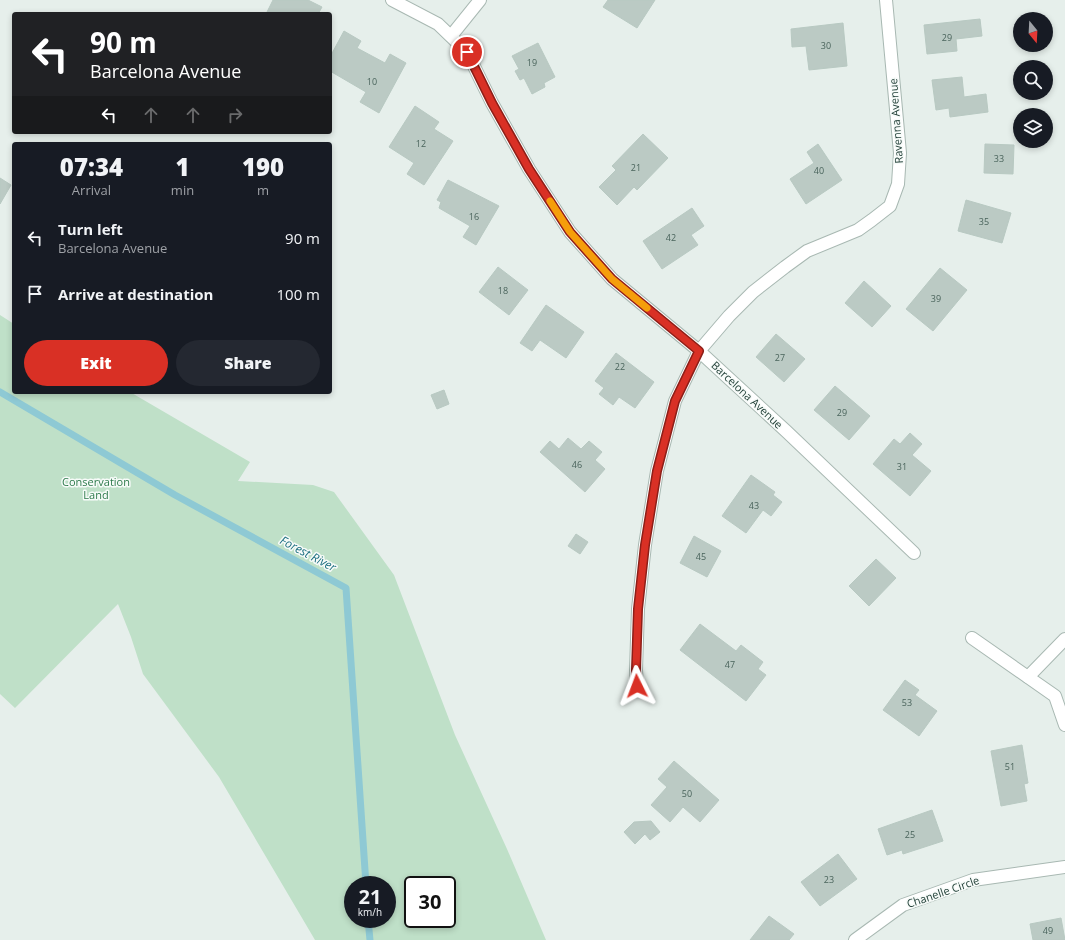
<!DOCTYPE html>
<style>
body{margin:0;font-family:"Open Sans",sans-serif;background:#242831;color:#f1f3f6;height:100vh;display:flex;flex-direction:column;font-size:15px;white-space:nowrap}
*{box-sizing:border-box;margin:0}
p{font-size:13px;color:#9ea1a6}
.icon{flex:none;width:22px;height:22px;fill:none;stroke:currentColor;stroke-width:2;stroke-linecap:round;stroke-linejoin:round}
.map{position:relative;flex:1;overflow:hidden}
.panel{position:absolute;left:12px;top:142px;width:320px;height:252px;display:flex;flex-direction:column;background:#171b24;border-radius:4px;box-shadow:0 2px 6px #0003}
.panel>*{flex:none}
.hud{position:absolute;left:12px;top:12px;width:320px;height:122px;border-radius:4px;box-shadow:0 2px 6px #0003;background:#202124;color:#fff;overflow:hidden}
.needle{width:26px;rotate:162deg}
.controls{position:absolute;left:1013px;top:12px;display:grid;gap:8px}
.controls a{display:grid;place-items:center;width:40px;height:40px;border-radius:50%;background:#171b24;box-shadow:0 2px 6px #0003;font-size:20px}
.speed{position:absolute;left:344px;top:876px;display:flex;gap:8px;font-size:20px;font-weight:700;text-align:center}
.speed>*{display:grid;place-content:center;width:52px;height:52px;border-radius:50%;background:#171b24;box-shadow:0 2px 6px #0003;line-height:1}
.speed small{font-size:10px;font-weight:400}
.speed .limit{border:2px solid #111;border-radius:6px;background:#fff;color:#111}
.pin{position:absolute;display:grid;place-items:center;width:34px;height:34px;color:#fff;margin:-17px;border:2px solid #fff;border-radius:50%;box-shadow:0 1px 4px #0007}
.me{position:absolute;width:44px;margin:-22px;rotate:357deg;stroke-linejoin:round;filter:drop-shadow(0 0 3px #0008)}
.turn{display:flex;align-items:center;gap:14px;height:84px;padding:0 12px;font-size:18px}
.turn .icon{width:52px;height:52px;stroke-width:2.5}
.turn b{display:block;font-size:28px;line-height:34px}
.lanes{display:flex;align-items:center;height:38px;padding:0 12px;background:#0003;justify-content:center;gap:20px;direction:ltr}
.lanes .off{opacity:.35}
.eta{display:flex;justify-content:space-evenly;align-items:center;height:68px;text-align:center}
.eta b{font-size:24px;font-weight:800;line-height:28px}
.cta{display:flex;gap:8px;margin-top:auto;padding:8px 12px}
.cta a{flex:1;height:46px;border-radius:24px;background:#d93025;color:#fff;font-size:16px;font-weight:800;line-height:46px;text-align:center}
.cta a+a{background:#242831;color:#f1f3f6}
ul{padding:0;list-style:none}
li{display:flex;align-items:center;gap:12px;height:56px;padding:0 12px}
li div{flex:1}
li b{display:block;font-size:15px}
li em{font-style:normal}
.map>svg:first-child{display:block}
.green{fill:#bfe0c8;fill-rule:evenodd}
.lines{fill:none;stroke-linecap:round;stroke-linejoin:round}
.stream{stroke:#8ec9d4;stroke-width:7}
.building{fill:#bbcac4;stroke:#b8c9c2}
.street-casing{stroke:#a8b8b2;stroke-width:14}
.street{stroke:#fff;stroke-width:12}
.route-casing{stroke:#8d1f18;stroke-width:10}
.route{stroke:#d93025;stroke-width:7}
.slow{stroke:#f59e0b;stroke-width:7}
.labels{text-anchor:middle;stroke-width:3;stroke-linejoin:round;paint-order:stroke}
.number-label{font-size:9px;fill:#4a645c}
.street-label{font-size:11px;fill:#24423a;stroke:#f7fbf9}
.park-label{font-size:11px;fill:#2d7a4b;stroke:#f7fbf9}
.water-label{font-size:12px;font-style:italic;fill:#1c6f80;stroke:#f7fbf9}
</style>
<div class="map">
<svg width="1065" height="940" viewBox="0 0 1065 940">
<rect width="100%" height="100%" fill="#e6efeb"/>
<path class="green" d="M 0,315 L 14,324 L 14,392 L 130,392 L 250,462 L 238,481 L 313,485 L 334,492 L 394,575 L 455,735 L 507,849 L 546,940 L 315,940 L 219,777 L 143,674 L 131,637 L 118,604 L 15,708 L 0,694 ZM 353,885 L 387,885 L 387,919 L 353,919 ZM 413,885 L 447,885 L 447,919 L 413,919 Z"/>
<g class="lines">
<g class="stream">
<path d="M 0,392 L 175,495 L 346,588 L 366,885"/>
<path d="M 368,919 L 370,940"/>
</g>
</g>
<g class="building">
<path d="M 273,0 L 308,0 L 322,7 L 318,14 L 266,14 Z"/>
<path d="M 608,0 L 655,0 L 637,28 L 603,7 Z"/>
<path d="M 980,19 L 982,36 L 956,39 L 957,51 L 927,54 L 924,25 Z"/>
<path d="M 843,23 L 847,66 L 809,70 L 806,46 L 792,47 L 791,29 Z"/>
<path d="M 344,31 L 361,41 L 357,48 L 385,63 L 390,54 L 406,63 L 379,113 L 360,102 L 366,92 L 330,71 L 330,57 Z"/>
<path d="M 538,43 L 555,77 L 544,83 L 545,87 L 532,94 L 524,78 L 520,80 L 515,71 L 519,69 L 512,56 Z"/>
<path d="M 962,77 L 964,97 L 986,94 L 988,112 L 950,117 L 949,108 L 936,110 L 932,80 Z"/>
<path d="M 415,106 L 439,122 L 434,129 L 453,141 L 424,185 L 407,174 L 414,163 L 389,147 Z"/>
<path d="M 643,134 L 668,158 L 637,190 L 634,187 L 617,205 L 599,187 L 616,170 L 612,166 Z"/>
<path d="M 818,144 L 842,180 L 806,204 L 790,179 L 814,163 L 807,152 Z"/>
<path d="M 985,144 L 1014,145 L 1013,174 L 984,173 Z"/>
<path d="M 0,178 L 11,185 L 0,204 Z"/>
<path d="M 448,180 L 499,206 L 476,245 L 463,237 L 470,226 L 439,208 L 441,202 L 437,200 Z"/>
<path d="M 966,200 L 1011,213 L 1002,243 L 958,231 Z"/>
<path d="M 692,208 L 704,226 L 691,235 L 698,245 L 662,269 L 643,241 Z"/>
<path d="M 498,267 L 528,290 L 509,315 L 479,292 Z"/>
<path d="M 940,268 L 967,290 L 933,331 L 906,309 Z"/>
<path d="M 864,281 L 891,306 L 872,327 L 845,303 Z"/>
<path d="M 546,305 L 584,332 L 566,358 L 540,340 L 532,351 L 520,343 Z"/>
<path d="M 776,334 L 805,359 L 784,382 L 756,357 Z"/>
<path d="M 616,353 L 654,382 L 635,408 L 619,397 L 613,405 L 599,394 L 604,388 L 595,381 Z"/>
<path d="M 835,386 L 870,416 L 849,440 L 814,410 Z"/>
<path d="M 444,390 L 449,404 L 437,409 L 431,395 Z"/>
<path d="M 910,433 L 922,444 L 912,455 L 931,471 L 910,496 L 873,464 L 894,439 L 900,444 Z"/>
<path d="M 568,438 L 581,449 L 589,441 L 602,452 L 595,460 L 605,469 L 585,492 L 540,452 L 550,441 L 559,449 Z"/>
<path d="M 751,475 L 775,492 L 773,495 L 782,502 L 771,516 L 763,510 L 746,533 L 722,516 Z"/>
<path d="M 576,534 L 588,542 L 580,554 L 568,546 Z"/>
<path d="M 694,536 L 721,551 L 707,577 L 680,563 Z"/>
<path d="M 876,559 L 896,578 L 869,606 L 849,586 Z"/>
<path d="M 700,624 L 736,651 L 741,645 L 763,662 L 758,669 L 766,675 L 746,701 L 680,650 Z"/>
<path d="M 905,680 L 919,690 L 915,695 L 937,711 L 919,736 L 883,710 Z"/>
<path d="M 1022,745 L 1028,783 L 1024,784 L 1027,801 L 1001,806 L 991,751 Z"/>
<path d="M 674,761 L 719,800 L 700,822 L 683,807 L 670,822 L 651,805 L 667,787 L 658,779 Z"/>
<path d="M 932,810 L 943,841 L 903,854 L 902,850 L 887,855 L 878,829 Z"/>
<path d="M 651,821 L 660,832 L 650,840 L 645,834 L 635,844 L 624,832 L 634,822 Z"/>
<path d="M 838,854 L 857,879 L 820,906 L 801,882 Z"/>
<path d="M 769,916 L 794,934 L 789,940 L 750,940 Z"/>
<path d="M 1061,918 L 1065,940 L 1033,940 L 1030,924 Z"/>
</g>
<g class="lines">
<defs>
<g id="street">
<path d="M 392,0 L 438,24 L 467,52 L 492,103 L 529,169 L 570,232 L 612,279 L 699,351 L 786,431 L 914,553"/>
<path d="M 451,36 L 480,0"/>
<path d="M 972,638 L 1055,696 L 1065,725"/>
<path d="M 1028,677 L 1065,639"/>
<path d="M 637,686 L 636,670 L 638,609 L 645,545 L 657,471 L 675,401 L 699,351 L 729,316 L 753,292 L 785,267 L 807,251 L 858,230 L 872,220 L 890,206 L 898,184 L 900,153 L 886,0"/>
<path d="M 855,940 L 903,905 L 973,880 L 1065,867"/>
</g>
</defs>
<use href="#street" class="street-casing"/>
<use href="#street" class="street"/>
</g>
<g class="lines">
<defs>
<path id="route" d="M 467,52 L 492,103 L 529,169 L 570,232 L 612,279 L 699,351 L 675,401 L 657,471 L 645,545 L 638,609 L 636,670 L 637,686"/>
</defs>
<use href="#route" class="route-casing"/>
<use href="#route" class="route"/>
<path class="slow" d="M 550,201 L 570,232 L 612,279 L 647,308"/>
</g>
<g class="labels">
<g class="number-label">
<text x="947" y="41">29</text>
<text x="826" y="49">30</text>
<text x="532" y="66">19</text>
<text x="372" y="85">10</text>
<text x="421" y="147">12</text>
<text x="999" y="162">33</text>
<text x="636" y="171">21</text>
<text x="819" y="174">40</text>
<text x="474" y="220">16</text>
<text x="984" y="225">35</text>
<text x="671" y="241">42</text>
<text x="503" y="294">18</text>
<text x="936" y="302">39</text>
<text x="780" y="361">27</text>
<text x="620" y="370">22</text>
<text x="842" y="416">29</text>
<text x="577" y="468">46</text>
<text x="902" y="470">31</text>
<text x="754" y="509">43</text>
<text x="701" y="560">45</text>
<text x="730" y="668">47</text>
<text x="907" y="706">53</text>
<text x="1010" y="770">51</text>
<text x="687" y="797">50</text>
<text x="910" y="838">25</text>
<text x="829" y="883">23</text>
<text x="1048" y="934">49</text>
</g>
<g class="street-label">
<text transform="translate(896 121) rotate(-94)" y="4">Ravenna Avenue</text>
<text transform="translate(747 395) rotate(43)" y="4">Barcelona Avenue</text>
<text transform="translate(943 892) rotate(-19)" y="4">Chanelle Circle</text>
</g>
<g class="park-label">
<text x="96" y="486">Conservation<tspan x="96" dy="13">Land</tspan></text>
</g>
<g class="water-label">
<text transform="translate(308 554) rotate(28)" y="4">Forest River</text>
</g>
</g>
</svg>
<div class="controls">
<a><svg class="needle" viewBox="-14 -14 28 28"><path d="M0-13l5 13h-10z" fill="#e53935"/><path d="M0 13l5-13h-10z" fill="#9ea1a6"/></svg></a>
<a><svg class="icon" aria-label="search" viewBox="0 0 24 24"><circle cx="10" cy="10" r="6"/><path d="M15 15l6 6"/></svg></a>
<a><svg class="icon" aria-label="layers" viewBox="0 0 24 24"><path d="M12 4l9 5-9 5-9-5zM3 14l9 5 9-5"/></svg></a>
</div>
<div class="speed"><div>21<small>km/h</small></div><div class="limit">30</div></div>
<div class="pin" style="left:467px;top:52px;background:#d93025"><svg class="icon" aria-label="arrive" viewBox="0 0 24 24"><path d="M6 21V4h12l-3 4 3 4H6"/></svg></div>
<svg class="me" style="left:637px;top:686px" viewBox="-20 -20 40 40"><path d="M0-17L14 15 0 8-14 15z" fill="#d93025" stroke="#fff" stroke-width="4"/></svg>
<div class="hud">
<div class="turn"><svg class="icon" aria-label="left" viewBox="0 0 24 24"><path d="M17 20v-9H6M10 6l-5 5 5 5"/></svg><div><b>90 m</b>Barcelona Avenue</div></div>
<div class="lanes"><svg class="icon" aria-label="left" viewBox="0 0 24 24"><path d="M17 20v-9H6M10 6l-5 5 5 5"/></svg><svg class="icon off" aria-label="ahead" viewBox="0 0 24 24"><path d="M12 20V5M6 11l6-6 6 6"/></svg><svg class="icon off" aria-label="ahead" viewBox="0 0 24 24"><path d="M12 20V5M6 11l6-6 6 6"/></svg><svg class="icon off" aria-label="right" viewBox="0 0 24 24"><path d="M7 20v-9h11M14 6l5 5-5 5"/></svg></div>
</div>
<section class="panel">
<div class="eta">
<div><b>07:34</b><p>Arrival</p></div>
<div><b>1</b><p>min</p></div>
<div><b>190</b><p>m</p></div>
</div>
<ul>
<li><svg class="icon" aria-label="left" viewBox="0 0 24 24"><path d="M17 20v-9H6M10 6l-5 5 5 5"/></svg><div><b>Turn left</b><p>Barcelona Avenue</p></div><em>90 m</em></li>
<li><svg class="icon" aria-label="arrive" viewBox="0 0 24 24"><path d="M6 21V4h12l-3 4 3 4H6"/></svg><div><b>Arrive at destination</b></div><em>100 m</em></li>
</ul>
<div class="cta"><a>Exit</a><a>Share</a></div>
</section>
</div>
